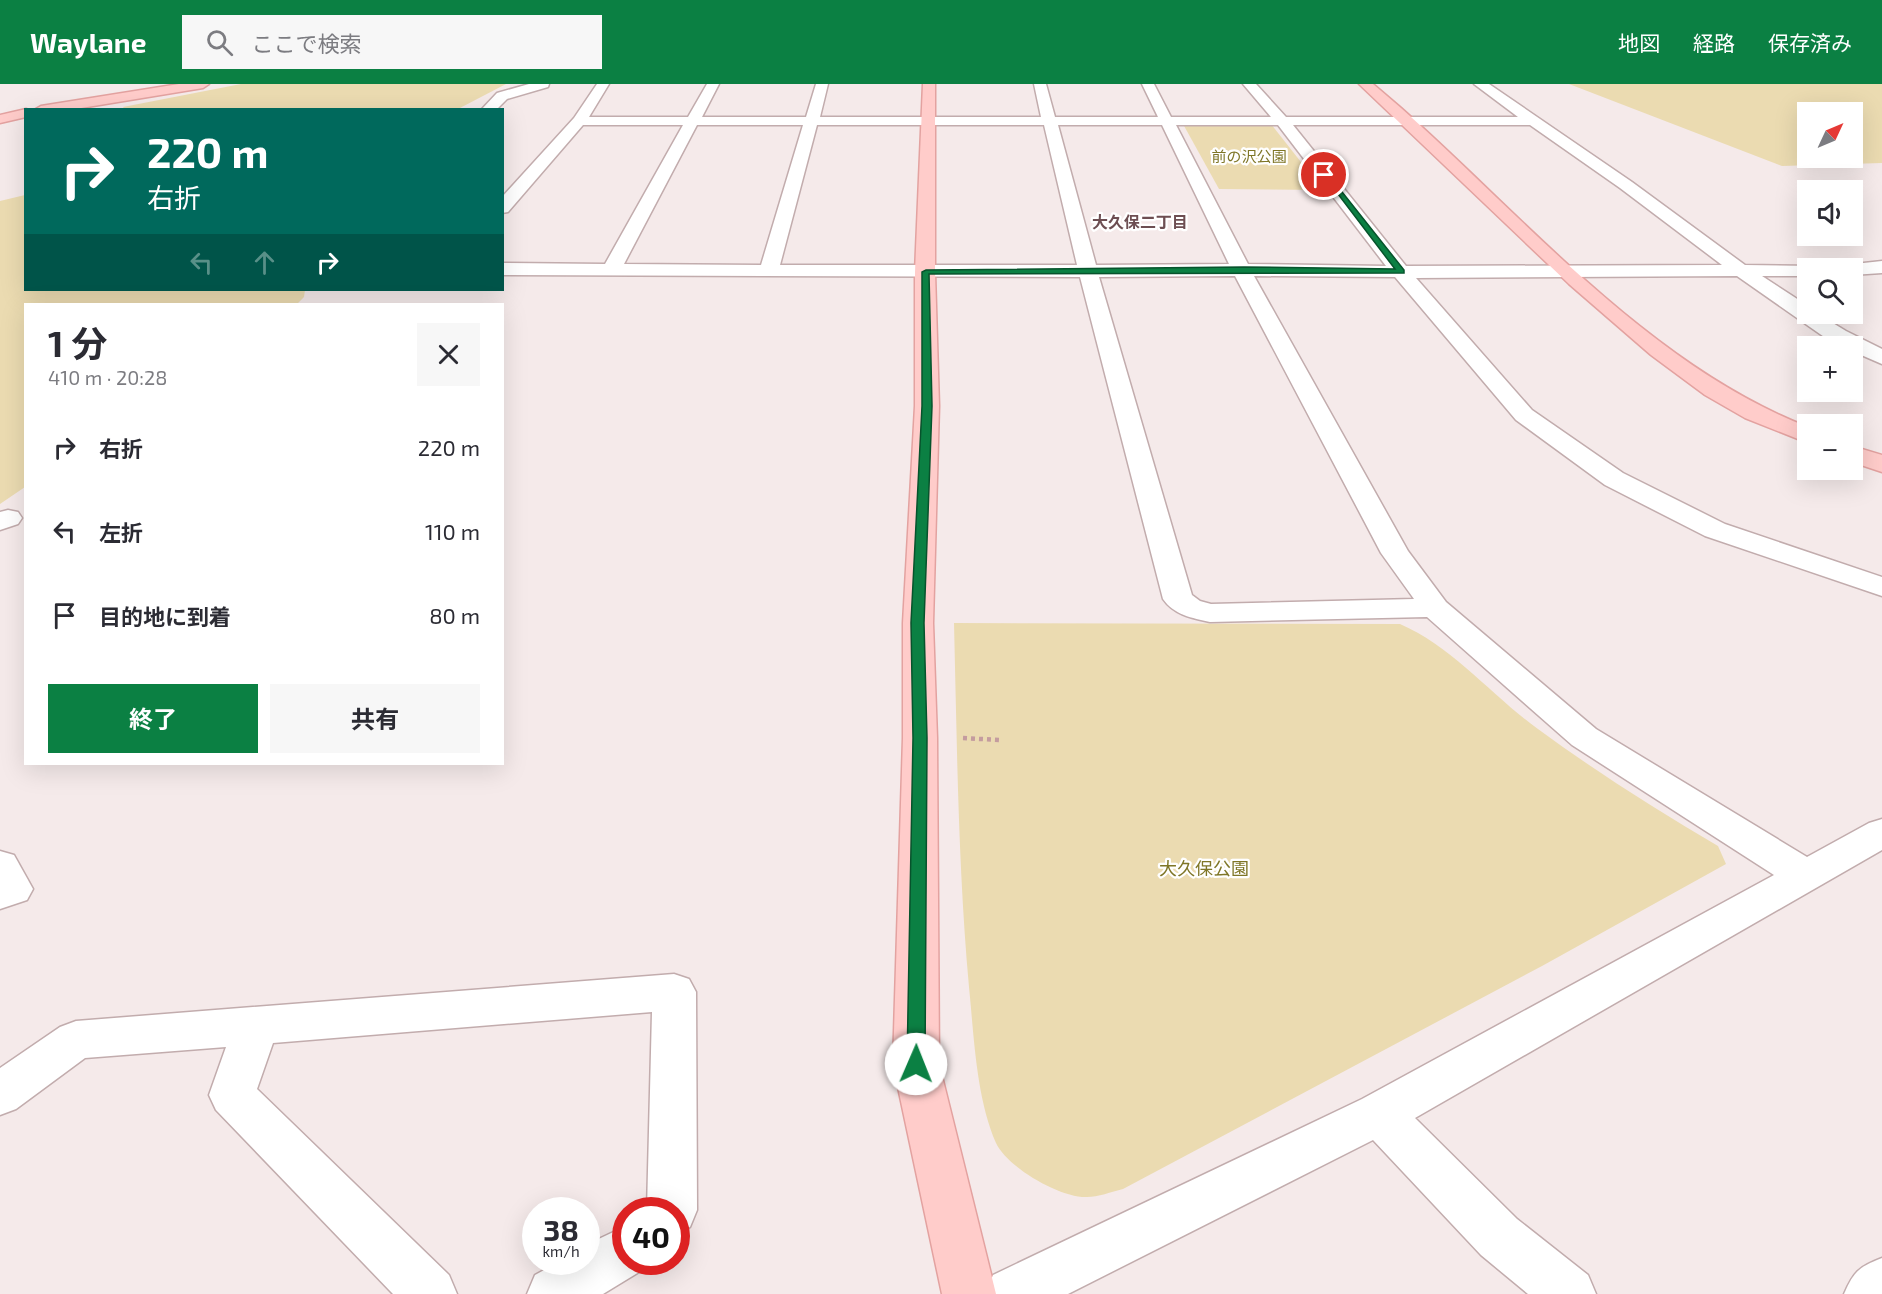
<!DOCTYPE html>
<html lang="ja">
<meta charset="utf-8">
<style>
body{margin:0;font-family:"Exo 2","Noto Sans JP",sans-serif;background:#f7f7f7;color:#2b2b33;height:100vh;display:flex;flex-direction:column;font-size:22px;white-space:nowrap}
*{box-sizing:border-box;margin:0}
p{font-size:20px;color:#7c7c81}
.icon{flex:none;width:33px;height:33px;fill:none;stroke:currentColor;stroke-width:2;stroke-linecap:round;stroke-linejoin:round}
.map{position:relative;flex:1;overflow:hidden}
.sheet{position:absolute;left:24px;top:219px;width:480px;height:462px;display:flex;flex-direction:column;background:#fff;border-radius:0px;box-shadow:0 6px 24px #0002}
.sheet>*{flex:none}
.guide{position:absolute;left:24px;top:24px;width:480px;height:183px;border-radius:0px;box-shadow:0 6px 24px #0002;background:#00695c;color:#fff;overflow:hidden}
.needle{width:39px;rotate:46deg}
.tools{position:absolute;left:1797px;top:18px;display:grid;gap:12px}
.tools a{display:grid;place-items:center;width:66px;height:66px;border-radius:0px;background:#fff;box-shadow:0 6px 24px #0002;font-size:30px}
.speed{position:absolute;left:522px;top:1113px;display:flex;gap:12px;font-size:30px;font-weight:700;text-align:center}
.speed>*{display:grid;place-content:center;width:78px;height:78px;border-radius:50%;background:#fff;box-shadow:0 6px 24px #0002;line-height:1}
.speed small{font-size:15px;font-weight:400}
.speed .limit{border:9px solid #d22;background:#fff;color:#111}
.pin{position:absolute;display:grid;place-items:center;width:51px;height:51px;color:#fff;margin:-26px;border:3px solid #fff;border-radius:50%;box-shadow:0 2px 6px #0007}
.me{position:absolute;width:66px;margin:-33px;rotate:1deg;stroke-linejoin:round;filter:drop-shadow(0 0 4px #0008)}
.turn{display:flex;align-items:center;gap:21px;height:126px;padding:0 24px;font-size:27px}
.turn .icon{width:78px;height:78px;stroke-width:2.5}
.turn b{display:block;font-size:42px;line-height:51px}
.lanes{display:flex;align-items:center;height:57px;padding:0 24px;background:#0003;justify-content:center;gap:30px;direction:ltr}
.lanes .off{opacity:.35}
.round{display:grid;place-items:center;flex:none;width:63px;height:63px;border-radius:0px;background:#f7f7f7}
.summary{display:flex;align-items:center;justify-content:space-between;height:102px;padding:0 24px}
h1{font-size:36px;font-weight:700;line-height:45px}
.cta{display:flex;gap:12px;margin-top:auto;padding:12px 24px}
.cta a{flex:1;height:69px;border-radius:0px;background:#0b8043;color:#fff;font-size:24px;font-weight:700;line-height:69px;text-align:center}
.cta a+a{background:#f7f7f7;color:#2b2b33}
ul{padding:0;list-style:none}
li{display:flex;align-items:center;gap:18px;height:84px;padding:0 24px}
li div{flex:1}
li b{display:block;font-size:22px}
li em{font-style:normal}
header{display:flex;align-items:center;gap:36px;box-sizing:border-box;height:84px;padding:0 30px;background:#0b8043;color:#fff}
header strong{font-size:28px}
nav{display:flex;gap:33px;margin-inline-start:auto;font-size:21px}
.search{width:420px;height:54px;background:#f7f7f7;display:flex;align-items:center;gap:15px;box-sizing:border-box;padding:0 21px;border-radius:0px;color:#7c7c81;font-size:22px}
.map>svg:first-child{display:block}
.green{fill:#ebdbb1;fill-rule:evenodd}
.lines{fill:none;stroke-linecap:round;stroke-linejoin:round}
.street-casing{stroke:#c2acad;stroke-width:3}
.secondary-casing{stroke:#e3a2a0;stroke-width:3}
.path{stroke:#c49c9f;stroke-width:4.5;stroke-dasharray:4 4;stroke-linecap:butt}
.street{fill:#fff;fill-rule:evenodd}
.secondary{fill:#ffccca;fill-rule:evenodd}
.route{fill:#0b8043;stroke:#07532c;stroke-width:1.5}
.labels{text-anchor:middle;stroke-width:4.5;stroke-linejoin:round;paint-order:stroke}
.far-park-label{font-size:15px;fill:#7f7627;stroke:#fff}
.far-neighbourhood-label{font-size:16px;font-weight:bold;fill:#6d4e52;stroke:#fff}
.park-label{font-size:18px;fill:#7f7627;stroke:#fff}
</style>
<header>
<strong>Waylane</strong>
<div class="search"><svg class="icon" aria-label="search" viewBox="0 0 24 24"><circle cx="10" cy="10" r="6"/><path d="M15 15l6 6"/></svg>ここで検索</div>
<nav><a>地図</a><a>経路</a><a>保存済み</a></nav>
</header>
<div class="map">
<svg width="1882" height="1210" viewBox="0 0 1882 1210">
<rect width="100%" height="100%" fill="#f5eaea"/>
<g class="green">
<path d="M 241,0 L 506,0 L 458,25 L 125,26 L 123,23 Z"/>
<path d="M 1569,0 L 1882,0 L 1882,79 L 1782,82 ZM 1852,28 L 1852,74 L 1808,74 L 1808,28 Z"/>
<path d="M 1183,40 L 1271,40 L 1323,106 L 1219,105 Z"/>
<path d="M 25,111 L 26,206 L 305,206 L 304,213 L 297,220 L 26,220 L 25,403 L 0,420 L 0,117 Z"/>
<path d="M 954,539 L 1400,540 C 1453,563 1492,612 1538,645 C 1595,687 1657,726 1718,762 L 1726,780 L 1542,882 L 1123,1105 C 1111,1108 1098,1113 1087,1113 C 1060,1114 1007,1083 996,1059 C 976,1013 974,952 969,903 C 958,782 957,661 954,539 Z"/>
</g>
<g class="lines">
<defs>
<g id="street">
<path d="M 529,0 L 549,0 L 548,3 L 507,15 L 496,26 L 481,26 L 497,9 Z"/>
<path d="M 597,0 L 609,0 L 589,33 L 688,33 L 707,0 L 719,0 L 702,33 L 806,33 L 816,0 L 828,0 L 820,33 L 1041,33 L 1034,0 L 1046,0 L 1055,33 L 1158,33 L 1142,0 L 1154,0 L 1171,33 L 1271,33 L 1243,0 L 1256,0 L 1286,33 L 1518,33 L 1474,0 L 1489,0 L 1632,98 L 1745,181 L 1815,182 L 1816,184 L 1808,184 L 1808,192 L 1762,192 L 1808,222 L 1808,230 L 1818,230 L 1846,247 L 1882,265 L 1882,280 L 1852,267 L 1852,262 L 1843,262 L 1830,257 L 1737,192 L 1416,194 L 1532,326 L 1623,389 L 1725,440 L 1882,493 L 1882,512 L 1705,452 L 1605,401 L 1516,336 L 1395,193 L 1254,192 L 1408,467 L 1446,518 L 1596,645 L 1807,773 L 1869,739 L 1882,735 L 1882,766 L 1415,1034 L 1517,1135 L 1588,1191 L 1596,1210 L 1528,1210 L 1481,1171 L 1373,1056 L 1068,1210 L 985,1210 L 993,1191 L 1362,1015 L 1774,791 L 1572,661 L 1427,533 L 1210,538 C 1192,534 1174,531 1163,515 L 1080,193 L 502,191 L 502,179 L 605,180 L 683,41 L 583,41 L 508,128 L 502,129 L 502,113 L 574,34 ZM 697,41 L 803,41 L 761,181 L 624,180 ZM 817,41 L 1044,41 L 1077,181 L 780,181 ZM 1058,41 L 1162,41 L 1229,180 L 1096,181 ZM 1176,41 L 1278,41 L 1386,182 L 1248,180 ZM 1293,41 L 1530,41 L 1620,104 L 1722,181 L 1406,182 ZM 1235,192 L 1381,469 L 1414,515 L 1211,520 L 1200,517 L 1192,511 L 1099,193 Z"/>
<path d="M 1882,177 L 1882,189 L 1852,191 L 1852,184 L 1843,184 L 1845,181 Z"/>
<path d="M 8,426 L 18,428 L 22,434 L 18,440 L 0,446 L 0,428 Z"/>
<path d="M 0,767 L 14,771 L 33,805 L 27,816 L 0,825 Z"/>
<path d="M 674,890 L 689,895 L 696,908 L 697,1126 L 690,1143 L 676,1148 L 676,1126 L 647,1126 L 652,928 L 273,959 L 257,1005 L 449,1191 L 457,1210 L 393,1210 L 216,1026 L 209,1011 L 226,963 L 85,974 L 16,1025 L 0,1031 L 0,984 L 60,943 L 76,937 Z"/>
<path d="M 626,1142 L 626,1178 L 647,1178 L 644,1185 L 603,1210 L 527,1210 L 535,1191 L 559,1178 L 586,1178 L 586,1161 Z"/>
<path d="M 1882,1174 L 1882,1210 L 1844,1210 C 1854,1187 1859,1183 1882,1174 Z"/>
</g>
<g id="secondary">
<path d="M 179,0 L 209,0 L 203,4 L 69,26 L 34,26 L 41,22 Z"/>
<path d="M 923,0 L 935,0 L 935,188 L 939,322 L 933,539 L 937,654 L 939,980 L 996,1210 L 942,1210 L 893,980 L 903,654 L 903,539 L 915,322 L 915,188 Z"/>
<path d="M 1359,0 L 1373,0 L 1401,24 C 1526,135 1650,282 1808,343 L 1808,359 L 1745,334 L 1705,311 L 1651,271 L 1569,200 Z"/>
<path d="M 26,25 L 29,26 L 26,26 L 26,33 L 0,39 L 0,31 Z"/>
<path d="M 1852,362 L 1882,371 L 1882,388 L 1852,378 Z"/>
</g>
</defs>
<use href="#street" class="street-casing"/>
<use href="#secondary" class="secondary-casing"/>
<path class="path" d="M 963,654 L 999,656"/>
<use href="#street" class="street"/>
<use href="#secondary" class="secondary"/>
</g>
<path class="route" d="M 1322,89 L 1327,89 L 1404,186 L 1404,189 L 929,190 L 932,322 L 924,539 L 927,654 L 925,980 L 923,985 L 916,988 L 909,985 L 907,980 L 913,654 L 911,539 L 922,322 L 922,188 L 926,186 L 1244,183 L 1395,185 Z"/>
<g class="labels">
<g class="far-park-label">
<text x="1249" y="78">前の沢公園</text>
</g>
<g class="far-neighbourhood-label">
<text x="1140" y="144">大久保二丁目</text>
</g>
<g class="park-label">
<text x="1204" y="791">大久保公園</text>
</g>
</g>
</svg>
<div class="tools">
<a><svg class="needle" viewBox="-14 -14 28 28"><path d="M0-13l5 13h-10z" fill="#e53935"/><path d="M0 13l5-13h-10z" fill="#7c7c81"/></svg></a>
<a><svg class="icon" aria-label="sound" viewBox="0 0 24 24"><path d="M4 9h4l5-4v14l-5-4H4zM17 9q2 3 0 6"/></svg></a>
<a><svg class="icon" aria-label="search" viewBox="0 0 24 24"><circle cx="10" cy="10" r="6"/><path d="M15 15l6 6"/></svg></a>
<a>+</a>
<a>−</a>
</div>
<div class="speed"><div>38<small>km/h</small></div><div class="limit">40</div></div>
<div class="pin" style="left:1324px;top:91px;background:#d93025"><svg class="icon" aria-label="arrive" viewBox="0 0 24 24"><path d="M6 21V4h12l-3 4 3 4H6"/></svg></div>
<svg class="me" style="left:916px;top:980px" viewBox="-20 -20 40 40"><circle r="19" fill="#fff"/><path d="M0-13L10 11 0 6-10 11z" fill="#0b8043"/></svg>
<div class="guide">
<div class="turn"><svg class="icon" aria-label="right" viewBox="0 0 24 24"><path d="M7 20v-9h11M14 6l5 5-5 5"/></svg><div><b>220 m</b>右折</div></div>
<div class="lanes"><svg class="icon off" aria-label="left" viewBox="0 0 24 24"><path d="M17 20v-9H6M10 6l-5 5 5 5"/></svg><svg class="icon off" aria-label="ahead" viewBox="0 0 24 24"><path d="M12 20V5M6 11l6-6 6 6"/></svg><svg class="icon" aria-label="right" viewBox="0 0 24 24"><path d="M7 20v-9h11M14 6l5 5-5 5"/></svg></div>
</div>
<section class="sheet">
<div class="summary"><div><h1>1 分</h1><p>410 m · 20:28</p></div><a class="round"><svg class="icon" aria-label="close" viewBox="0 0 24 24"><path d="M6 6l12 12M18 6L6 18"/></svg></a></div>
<ul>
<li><svg class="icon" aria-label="right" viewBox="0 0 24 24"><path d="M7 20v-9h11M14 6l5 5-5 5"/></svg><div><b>右折</b></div><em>220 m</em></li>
<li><svg class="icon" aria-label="left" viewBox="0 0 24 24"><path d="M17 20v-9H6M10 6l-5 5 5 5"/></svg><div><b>左折</b></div><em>110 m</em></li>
<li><svg class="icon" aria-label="arrive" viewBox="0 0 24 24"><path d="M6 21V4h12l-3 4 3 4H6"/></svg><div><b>目的地に到着</b></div><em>80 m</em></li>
</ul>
<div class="cta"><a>終了</a><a>共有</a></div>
</section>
</div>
